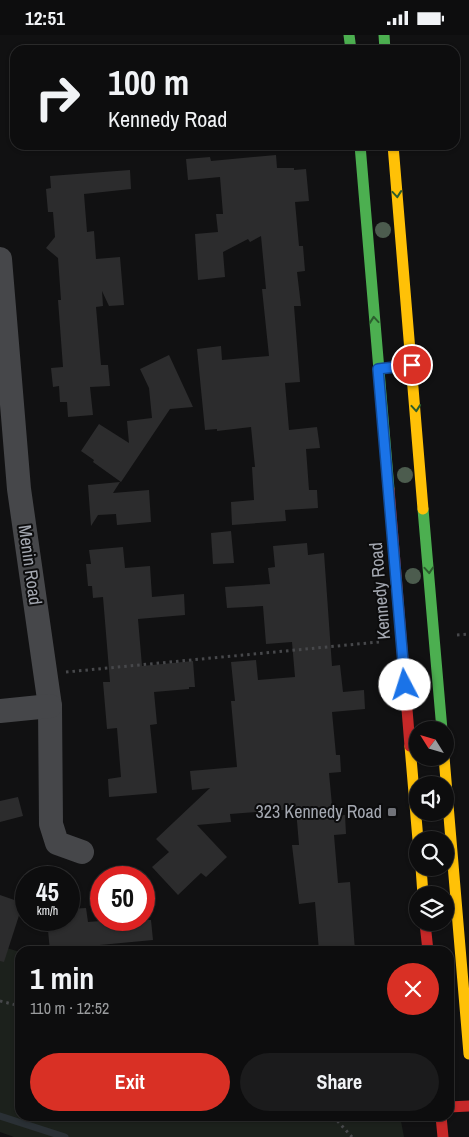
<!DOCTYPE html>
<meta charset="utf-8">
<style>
body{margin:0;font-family:"Archivo Narrow",sans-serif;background:#1b1b1c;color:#f1f3f6;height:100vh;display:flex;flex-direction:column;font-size:19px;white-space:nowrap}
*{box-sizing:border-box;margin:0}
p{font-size:16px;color:#9a9c9e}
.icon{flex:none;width:28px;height:28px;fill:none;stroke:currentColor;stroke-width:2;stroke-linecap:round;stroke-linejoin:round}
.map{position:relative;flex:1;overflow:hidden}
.sheet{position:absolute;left:15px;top:911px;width:439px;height:175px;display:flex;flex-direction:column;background:#0d0d0e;border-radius:15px;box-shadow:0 1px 4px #0004,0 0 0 1px #2d2d2e}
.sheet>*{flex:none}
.guide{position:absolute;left:10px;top:10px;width:450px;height:105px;border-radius:15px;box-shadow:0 1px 4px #0004,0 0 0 1px #2d2d2e;background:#0d0d0e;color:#f1f3f6;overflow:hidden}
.needle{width:32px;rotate:307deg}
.buttons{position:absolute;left:409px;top:686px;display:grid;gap:10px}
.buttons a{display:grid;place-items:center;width:45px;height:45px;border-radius:50%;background:#0d0d0e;box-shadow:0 1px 4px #0004,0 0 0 1px #2d2d2e;font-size:25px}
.speed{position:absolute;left:15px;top:831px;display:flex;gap:10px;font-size:25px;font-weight:700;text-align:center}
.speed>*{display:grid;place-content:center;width:65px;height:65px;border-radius:50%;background:#0d0d0e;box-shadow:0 1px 4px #0004,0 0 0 1px #2d2d2e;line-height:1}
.speed small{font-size:12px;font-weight:400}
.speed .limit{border:8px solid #d22;background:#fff;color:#111}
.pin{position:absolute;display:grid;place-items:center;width:42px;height:42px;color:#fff;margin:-21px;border:2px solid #fff;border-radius:50%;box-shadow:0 1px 5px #0007}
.me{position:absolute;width:55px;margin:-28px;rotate:355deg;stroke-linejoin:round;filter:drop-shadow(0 0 4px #0008)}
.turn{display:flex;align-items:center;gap:18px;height:105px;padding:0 15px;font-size:22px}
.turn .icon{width:65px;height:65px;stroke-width:2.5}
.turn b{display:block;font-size:35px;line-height:42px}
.round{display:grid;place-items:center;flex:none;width:52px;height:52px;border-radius:26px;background:#1b1b1c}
.headline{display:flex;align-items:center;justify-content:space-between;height:85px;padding:0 15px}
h1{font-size:30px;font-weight:700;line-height:38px}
.cta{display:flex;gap:10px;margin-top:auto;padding:10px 15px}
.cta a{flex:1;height:58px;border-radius:30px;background:#d93025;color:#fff;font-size:20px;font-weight:700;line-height:58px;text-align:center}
.cta a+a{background:#1b1b1c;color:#f1f3f6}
.status{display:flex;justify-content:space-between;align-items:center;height:35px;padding:0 25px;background:#0d0d0e;direction:ltr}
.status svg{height:14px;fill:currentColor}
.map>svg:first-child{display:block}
.green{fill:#1c211c}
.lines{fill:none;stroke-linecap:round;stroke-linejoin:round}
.stream{stroke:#2a3035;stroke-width:7}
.building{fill:#2c2c2d}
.path{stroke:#47484b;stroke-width:3;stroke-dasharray:2.5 4;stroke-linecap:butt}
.street{stroke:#46474a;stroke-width:24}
.fast{stroke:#4caf50;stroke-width:11}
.slow{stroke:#ffc107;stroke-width:11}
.jam{stroke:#c62828;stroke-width:11}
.tree{fill:#4c5c4e}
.oneway{stroke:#2c5e2e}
.route-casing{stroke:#114b97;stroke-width:12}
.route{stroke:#1a73e8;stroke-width:9}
.poi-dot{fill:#717379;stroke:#0c0c0d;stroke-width:2}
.labels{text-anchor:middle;stroke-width:4;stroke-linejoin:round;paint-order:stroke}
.street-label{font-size:18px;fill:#a4a8b1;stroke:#0c0c0d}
.poi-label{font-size:18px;fill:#a4a8b1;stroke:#0c0c0d;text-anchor:end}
</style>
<div class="status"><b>12:51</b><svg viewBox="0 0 49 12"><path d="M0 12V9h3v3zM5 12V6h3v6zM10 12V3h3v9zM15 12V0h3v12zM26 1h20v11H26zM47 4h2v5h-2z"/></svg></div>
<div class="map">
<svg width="469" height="1102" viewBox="0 0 469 1102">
<rect width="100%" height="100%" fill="#111112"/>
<path class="green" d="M 0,911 L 20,917 L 20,1081 L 400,1081 L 404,1102 L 14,1102 L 0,1097 Z"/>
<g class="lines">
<path class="stream" d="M 0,1081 L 65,1102"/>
</g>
<g class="building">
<path d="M 276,120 L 277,133 L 294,133 L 294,135 L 306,134 L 309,166 L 295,167 L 299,211 L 303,211 L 305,236 L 297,237 L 301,271 L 294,271 L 300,347 L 285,348 L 289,395 L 317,392 L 320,413 L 306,414 L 309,455 L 317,455 L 318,473 L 285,475 L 286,486 L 232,490 L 231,467 L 254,465 L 252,432 L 255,432 L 251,392 L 217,396 L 217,394 L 205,395 L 197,314 L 221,311 L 222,325 L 269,321 L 262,254 L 266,254 L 261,201 L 250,207 L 248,204 L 223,217 L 225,242 L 198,245 L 195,199 L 218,197 L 216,179 L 223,179 L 220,142 L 188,145 L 186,124 L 210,122 L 211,126 Z"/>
<path d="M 130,135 L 131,154 L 84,159 L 87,197 L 94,196 L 96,224 L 120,222 L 124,270 L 109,271 L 102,256 L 103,271 L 96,272 L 101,330 L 108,330 L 110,351 L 90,352 L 93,380 L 68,382 L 67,367 L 60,367 L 59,351 L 53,352 L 51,333 L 63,332 L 58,265 L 61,265 L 58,223 L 46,213 L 55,202 L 53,177 L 48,177 L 46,154 L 51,153 L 50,141 Z"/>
<path d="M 169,320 L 193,372 L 170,374 L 121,447 L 93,427 L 94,425 L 81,416 L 99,389 L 129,408 L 127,386 L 152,383 L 149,353 L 140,334 Z"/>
<path d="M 120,447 L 113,458 L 149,455 L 151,487 L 117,490 L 116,479 L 98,480 L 91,491 L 88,450 Z"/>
<path d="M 231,496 L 234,528 L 213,529 L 211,498 Z"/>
<path d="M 307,508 L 308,520 L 324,518 L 332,631 L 340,630 L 343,657 L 364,655 L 365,674 L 332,677 L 336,720 L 340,720 L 341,737 L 329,738 L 333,781 L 345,780 L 346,799 L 334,800 L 338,848 L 350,847 L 355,916 L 319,916 L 315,867 L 299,869 L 292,810 L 299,810 L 296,774 L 230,779 L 231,787 L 197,790 L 227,822 L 206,842 L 201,838 L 178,860 L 152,832 L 169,817 L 156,804 L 210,753 L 192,755 L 190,736 L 237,732 L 231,666 L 235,666 L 231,627 L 256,625 L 258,645 L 295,642 L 292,607 L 266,609 L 263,571 L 227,573 L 225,552 L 270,549 L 268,533 L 275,532 L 273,511 Z"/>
<path d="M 123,512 L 125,533 L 150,531 L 152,562 L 184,559 L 185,580 L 138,584 L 142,631 L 193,626 L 195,652 L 189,652 L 189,654 L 154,657 L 157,689 L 150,690 L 157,758 L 109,762 L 108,744 L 121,742 L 117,693 L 107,694 L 103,647 L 110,647 L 103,562 L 93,563 L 92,551 L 88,551 L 86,529 L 91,529 L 89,515 Z"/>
<path d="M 18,762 L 23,781 L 0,787 L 0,766 Z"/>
<path d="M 0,860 L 23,868 L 4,927 L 0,926 Z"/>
<path d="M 86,873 L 88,887 L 112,885 L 151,885 L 153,905 L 100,910 L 100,912 L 50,916 L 47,885 L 69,885 L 69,874 Z"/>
</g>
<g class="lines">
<g class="path">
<path d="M 457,600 L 469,599"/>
<path d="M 66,637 L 379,607"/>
<path d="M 0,966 L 20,971"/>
<path d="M 333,1081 L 352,1102"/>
</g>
<g class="street">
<path d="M 0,224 L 19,454 L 50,671 L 51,789 L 57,808 L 82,817"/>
<path d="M 0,676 L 50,671"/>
</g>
<g class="fast">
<path d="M 349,0 L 351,15"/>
<path d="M 384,0 L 385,15"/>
<path d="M 360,110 L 389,454"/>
<path d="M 423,474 L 442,695"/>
</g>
<g class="slow">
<path d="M 393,110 L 423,474"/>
<path d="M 410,711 L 418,805"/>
<path d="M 444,722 L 469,1019"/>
<path d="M 421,832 L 423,860"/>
</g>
<g class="jam">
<path d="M 389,454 L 410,711"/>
<path d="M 425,888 L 428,916"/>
<path d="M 449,1072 L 469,1071"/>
<path d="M 441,1081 L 443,1102"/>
</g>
</g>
<g class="tree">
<circle cx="383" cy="195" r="8"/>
<circle cx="405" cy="440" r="8"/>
<circle cx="413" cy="541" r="8"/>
<circle cx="421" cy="648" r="8"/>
</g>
<defs><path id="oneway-chevron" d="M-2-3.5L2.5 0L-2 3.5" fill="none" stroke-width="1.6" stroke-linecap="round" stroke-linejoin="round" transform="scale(1.25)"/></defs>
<g class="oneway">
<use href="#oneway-chevron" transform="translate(397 159) rotate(85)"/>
<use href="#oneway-chevron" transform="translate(374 285) rotate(-95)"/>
<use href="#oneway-chevron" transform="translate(416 373) rotate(85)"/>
<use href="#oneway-chevron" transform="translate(429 535) rotate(86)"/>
</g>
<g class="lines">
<defs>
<path id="route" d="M 405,650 L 378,334 L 412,330"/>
</defs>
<use href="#route" class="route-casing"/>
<use href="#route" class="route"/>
</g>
<rect class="poi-dot" x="387" y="772" width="10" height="10" rx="2.5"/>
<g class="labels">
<g class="street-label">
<text transform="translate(30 530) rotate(82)" y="6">Menin Road</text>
<text transform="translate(380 556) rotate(-95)" y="6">Kennedy Road</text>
</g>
<g class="poi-label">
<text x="382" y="783">323 Kennedy Road</text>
</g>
</g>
</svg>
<div class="buttons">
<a><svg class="needle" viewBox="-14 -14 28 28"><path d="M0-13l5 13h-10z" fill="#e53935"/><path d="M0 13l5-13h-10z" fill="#9a9c9e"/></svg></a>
<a><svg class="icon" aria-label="sound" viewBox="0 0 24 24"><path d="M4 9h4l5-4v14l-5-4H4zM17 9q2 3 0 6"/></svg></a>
<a><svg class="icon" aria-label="search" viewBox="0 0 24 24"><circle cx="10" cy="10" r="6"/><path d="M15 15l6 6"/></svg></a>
<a><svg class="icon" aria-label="layers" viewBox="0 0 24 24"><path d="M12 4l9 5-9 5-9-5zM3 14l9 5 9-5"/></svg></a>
</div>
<div class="speed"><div>45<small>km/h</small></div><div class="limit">50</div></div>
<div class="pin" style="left:412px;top:330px;background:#d93025"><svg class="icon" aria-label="arrive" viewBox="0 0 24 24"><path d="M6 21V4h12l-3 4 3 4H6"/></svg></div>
<svg class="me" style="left:405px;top:650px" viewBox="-20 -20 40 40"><circle r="19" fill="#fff"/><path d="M0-13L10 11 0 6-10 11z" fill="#1a73e8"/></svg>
<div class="guide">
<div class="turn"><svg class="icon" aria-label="right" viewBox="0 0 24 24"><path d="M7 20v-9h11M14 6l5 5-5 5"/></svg><div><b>100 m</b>Kennedy Road</div></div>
</div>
<section class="sheet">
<div class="headline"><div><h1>1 min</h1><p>110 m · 12:52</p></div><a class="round" style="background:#d93025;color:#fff"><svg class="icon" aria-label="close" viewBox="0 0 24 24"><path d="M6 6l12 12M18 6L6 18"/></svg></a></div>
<div class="cta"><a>Exit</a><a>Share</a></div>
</section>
</div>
